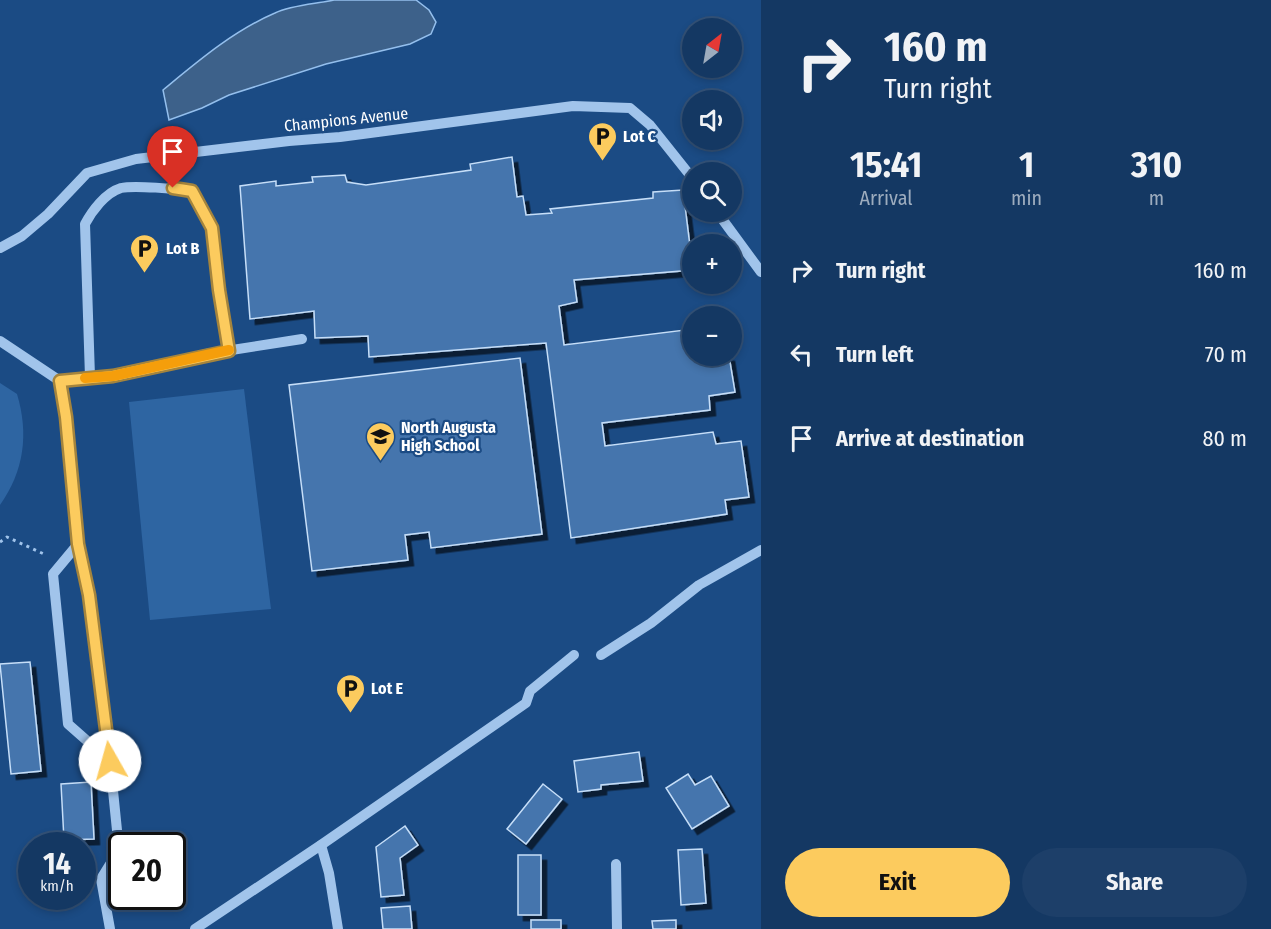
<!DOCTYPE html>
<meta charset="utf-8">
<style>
body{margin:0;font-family:"Fira Sans Condensed",sans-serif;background:#1d3f69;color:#f1f3f6;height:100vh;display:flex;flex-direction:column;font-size:22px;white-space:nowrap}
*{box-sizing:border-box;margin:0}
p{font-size:20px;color:#9dacbe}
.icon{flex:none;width:33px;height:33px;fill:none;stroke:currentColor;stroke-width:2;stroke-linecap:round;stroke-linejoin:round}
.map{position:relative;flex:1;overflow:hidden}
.sheet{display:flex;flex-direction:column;background:#143863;width:510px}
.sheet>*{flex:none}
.hud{background:#143863;color:#f1f3f6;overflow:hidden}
.needle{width:39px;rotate:31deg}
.tools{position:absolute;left:682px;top:18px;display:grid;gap:12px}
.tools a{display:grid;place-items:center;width:60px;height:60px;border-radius:50%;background:#143863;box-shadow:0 3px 9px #0003,0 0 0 2px #335278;font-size:30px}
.speed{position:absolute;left:18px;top:832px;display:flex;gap:12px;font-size:30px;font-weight:700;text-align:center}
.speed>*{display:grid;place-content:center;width:78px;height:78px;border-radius:50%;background:#143863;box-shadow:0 3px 9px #0003,0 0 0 2px #335278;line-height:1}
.speed small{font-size:15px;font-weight:400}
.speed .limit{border:3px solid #111;border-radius:9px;background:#fff;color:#111}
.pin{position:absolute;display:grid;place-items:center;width:51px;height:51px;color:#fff;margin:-62px -26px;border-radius:50% 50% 50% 0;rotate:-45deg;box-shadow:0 0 6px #0007}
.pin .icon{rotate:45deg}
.me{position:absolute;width:66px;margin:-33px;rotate:353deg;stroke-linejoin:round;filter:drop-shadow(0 0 4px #0008)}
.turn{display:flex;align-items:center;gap:21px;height:126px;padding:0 24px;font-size:27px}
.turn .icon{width:78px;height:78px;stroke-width:2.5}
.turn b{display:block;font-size:42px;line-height:51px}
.eta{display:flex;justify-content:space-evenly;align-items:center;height:102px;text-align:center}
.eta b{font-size:36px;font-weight:700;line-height:42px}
.button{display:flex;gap:12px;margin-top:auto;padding:12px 24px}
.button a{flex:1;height:69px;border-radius:36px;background:#fccb5e;color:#111;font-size:24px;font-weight:700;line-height:69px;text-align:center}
.button a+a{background:#1d3f69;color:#f1f3f6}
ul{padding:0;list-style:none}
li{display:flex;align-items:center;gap:18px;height:84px;padding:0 24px}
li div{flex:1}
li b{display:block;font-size:22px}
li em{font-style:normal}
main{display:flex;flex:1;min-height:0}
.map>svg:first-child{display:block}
.grass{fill:#2e65a2}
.water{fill:#3d618a;stroke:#94bfed;stroke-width:1.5}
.building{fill:#4475ad;stroke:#c6def8;stroke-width:1.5;filter:url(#shadow)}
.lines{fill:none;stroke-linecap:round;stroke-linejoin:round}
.path{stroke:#a1c4eb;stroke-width:3;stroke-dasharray:3 4.5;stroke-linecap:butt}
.minor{stroke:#a1c4eb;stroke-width:10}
.route-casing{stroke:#a4843d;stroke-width:15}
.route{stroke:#fccb5e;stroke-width:10}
.slow{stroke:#f59e0b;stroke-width:10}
.labels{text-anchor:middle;stroke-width:4.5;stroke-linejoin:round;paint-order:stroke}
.street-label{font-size:16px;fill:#fff;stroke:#1b4b84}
.poi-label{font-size:16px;font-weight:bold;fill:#fff;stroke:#1b4b84;text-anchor:start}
</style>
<main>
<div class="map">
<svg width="761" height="929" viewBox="0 0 761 929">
<defs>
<filter id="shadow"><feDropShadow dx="5.5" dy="5.5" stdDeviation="0" flood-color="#0009"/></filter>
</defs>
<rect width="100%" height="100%" fill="#1b4b84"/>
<g class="grass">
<path d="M 0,383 L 17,394 C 29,434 24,471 0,505 Z"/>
<path d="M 244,389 L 271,609 L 150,620 L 129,402 Z"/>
</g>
<path class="water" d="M 334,0 L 416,0 L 429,10 L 436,22 L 431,34 L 410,44 L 326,64 L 229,95 L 202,108 L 169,120 L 163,90 C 197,62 233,31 275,13 C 292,5 316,4 334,0 Z"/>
<g class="building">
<path d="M 512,157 L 517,197 L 523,196 L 526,215 L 552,213 L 550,209 L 653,198 L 653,192 L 683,190 L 693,270 L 574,280 L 577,302 L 559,306 L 564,345 L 693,329 L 693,356 L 729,356 L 735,392 L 709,396 L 710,410 L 602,423 L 605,446 L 713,432 L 716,444 L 741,441 L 749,497 L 725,500 L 727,514 L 571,538 L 546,343 L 369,357 L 368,336 L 315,338 L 314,311 L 250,319 L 240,186 L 276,181 L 276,186 L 313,182 L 312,177 L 345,175 L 347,182 L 366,185 L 471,170 L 470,164 Z"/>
<path d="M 520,358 L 542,534 L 431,548 L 429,532 L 405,535 L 408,560 L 312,571 L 289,385 Z"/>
<path d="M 30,662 L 41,771 L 11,774 L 0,664 Z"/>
<path d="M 639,752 L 643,781 L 601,785 L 601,789 L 578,792 L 574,761 Z"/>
<path d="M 688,774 L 695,785 L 711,776 L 729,806 L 692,829 L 666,788 Z"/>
<path d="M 91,782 L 94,839 L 64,840 L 61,784 Z"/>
<path d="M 543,784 L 562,799 L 526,844 L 507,829 Z"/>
<path d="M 405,826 L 418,845 L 400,858 L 404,895 L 381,897 L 376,847 Z"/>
<path d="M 702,849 L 706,903 L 681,905 L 678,850 Z"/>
<rect x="518" y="855" width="23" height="60"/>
<path d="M 410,906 L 412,929 L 383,929 L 381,908 Z"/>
<rect x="531" y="920" width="30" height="9"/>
<path d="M 676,920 L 676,929 L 653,929 L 652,921 Z"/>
</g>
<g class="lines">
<path class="path" d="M 0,542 L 7,537 L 46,555"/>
<g class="minor">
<path d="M 717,212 L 761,272"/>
<path d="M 0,248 L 22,236 L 48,214 L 87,173 L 136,159 L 289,141 L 340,137 L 573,106 L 630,108 L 650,125 L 693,179"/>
<path d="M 0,341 L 60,381 L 113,377 L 206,354 L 302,339"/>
<path d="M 90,377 L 85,224 C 92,211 105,193 121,188 C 134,185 177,189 192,191 L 212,228 L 219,290 L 229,351"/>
<path d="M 60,381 L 66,417 L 78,544 L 89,595 L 110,761 L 119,850 L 101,879 L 110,929"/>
<path d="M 78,544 L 53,574 L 68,724 L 110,761"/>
<path d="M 601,655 L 651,623 L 699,585 L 761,550"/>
<path d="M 321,845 L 329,873 L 338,929"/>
<path d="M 616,864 L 617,929"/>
<path d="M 195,929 L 321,845 L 526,703 L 530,691 L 574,655"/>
</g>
</g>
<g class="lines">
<defs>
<path id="route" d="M 110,761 L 89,595 L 78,544 L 66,417 L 60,381 L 113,376 L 229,351 L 219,290 L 212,228 L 192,191 L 173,188"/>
</defs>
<use href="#route" class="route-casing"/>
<use href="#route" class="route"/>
<path class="slow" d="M 85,378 L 113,376 L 229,350"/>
</g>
<defs>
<symbol id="parking-pin" viewBox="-11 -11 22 30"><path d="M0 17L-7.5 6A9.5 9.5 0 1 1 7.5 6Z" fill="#fccb5e" stroke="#1b4b84"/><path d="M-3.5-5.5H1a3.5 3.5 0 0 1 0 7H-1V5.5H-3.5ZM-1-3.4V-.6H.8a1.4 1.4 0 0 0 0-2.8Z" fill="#111"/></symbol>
<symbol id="school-pin" viewBox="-11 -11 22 30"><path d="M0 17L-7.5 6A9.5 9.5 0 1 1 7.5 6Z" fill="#fccb5e" stroke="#1b4b84"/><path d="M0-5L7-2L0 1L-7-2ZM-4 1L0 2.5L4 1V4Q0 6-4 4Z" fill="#111"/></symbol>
</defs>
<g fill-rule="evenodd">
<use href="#parking-pin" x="586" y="120" width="33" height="45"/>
<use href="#parking-pin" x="128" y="232" width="33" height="45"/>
<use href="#school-pin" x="364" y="420" width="33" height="45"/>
<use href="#parking-pin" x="334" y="672" width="33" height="45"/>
</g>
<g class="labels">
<g class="street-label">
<text transform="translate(346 119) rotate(-6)" y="6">Champions Avenue</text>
</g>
<g class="poi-label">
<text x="623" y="142">Lot C</text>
<text x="166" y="254">Lot B</text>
<text x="401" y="433">North Augusta<tspan x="401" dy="18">High School</tspan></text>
<text x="371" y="694">Lot E</text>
</g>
</g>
</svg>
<div class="tools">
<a><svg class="needle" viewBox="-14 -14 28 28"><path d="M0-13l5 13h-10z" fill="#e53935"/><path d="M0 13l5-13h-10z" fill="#9dacbe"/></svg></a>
<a><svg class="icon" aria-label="sound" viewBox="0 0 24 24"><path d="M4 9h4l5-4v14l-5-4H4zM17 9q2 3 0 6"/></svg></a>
<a><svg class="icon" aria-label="search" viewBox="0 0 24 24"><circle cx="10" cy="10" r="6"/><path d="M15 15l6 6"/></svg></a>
<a>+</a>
<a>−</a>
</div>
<div class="speed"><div>14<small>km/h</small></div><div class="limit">20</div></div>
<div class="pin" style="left:173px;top:188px;background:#d93025"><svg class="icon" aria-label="arrive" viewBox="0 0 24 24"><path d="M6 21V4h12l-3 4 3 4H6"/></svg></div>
<svg class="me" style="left:110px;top:761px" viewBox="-20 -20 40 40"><circle r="19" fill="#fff"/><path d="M0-13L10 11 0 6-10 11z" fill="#fccb5e"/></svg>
</div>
<section class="sheet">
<div class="hud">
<div class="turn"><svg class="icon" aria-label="right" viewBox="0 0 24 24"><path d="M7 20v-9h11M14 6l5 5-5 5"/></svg><div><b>160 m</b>Turn right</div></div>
</div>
<div class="eta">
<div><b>15:41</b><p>Arrival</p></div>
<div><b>1</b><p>min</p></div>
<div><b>310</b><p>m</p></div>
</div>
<ul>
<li><svg class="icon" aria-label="right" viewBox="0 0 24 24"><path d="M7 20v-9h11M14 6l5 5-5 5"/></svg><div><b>Turn right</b></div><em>160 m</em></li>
<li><svg class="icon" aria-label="left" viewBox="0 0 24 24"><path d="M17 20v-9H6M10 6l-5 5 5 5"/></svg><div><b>Turn left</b></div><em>70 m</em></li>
<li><svg class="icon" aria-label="arrive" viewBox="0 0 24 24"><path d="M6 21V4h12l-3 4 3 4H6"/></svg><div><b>Arrive at destination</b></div><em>80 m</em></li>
</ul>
<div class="button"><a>Exit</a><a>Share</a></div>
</section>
</main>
